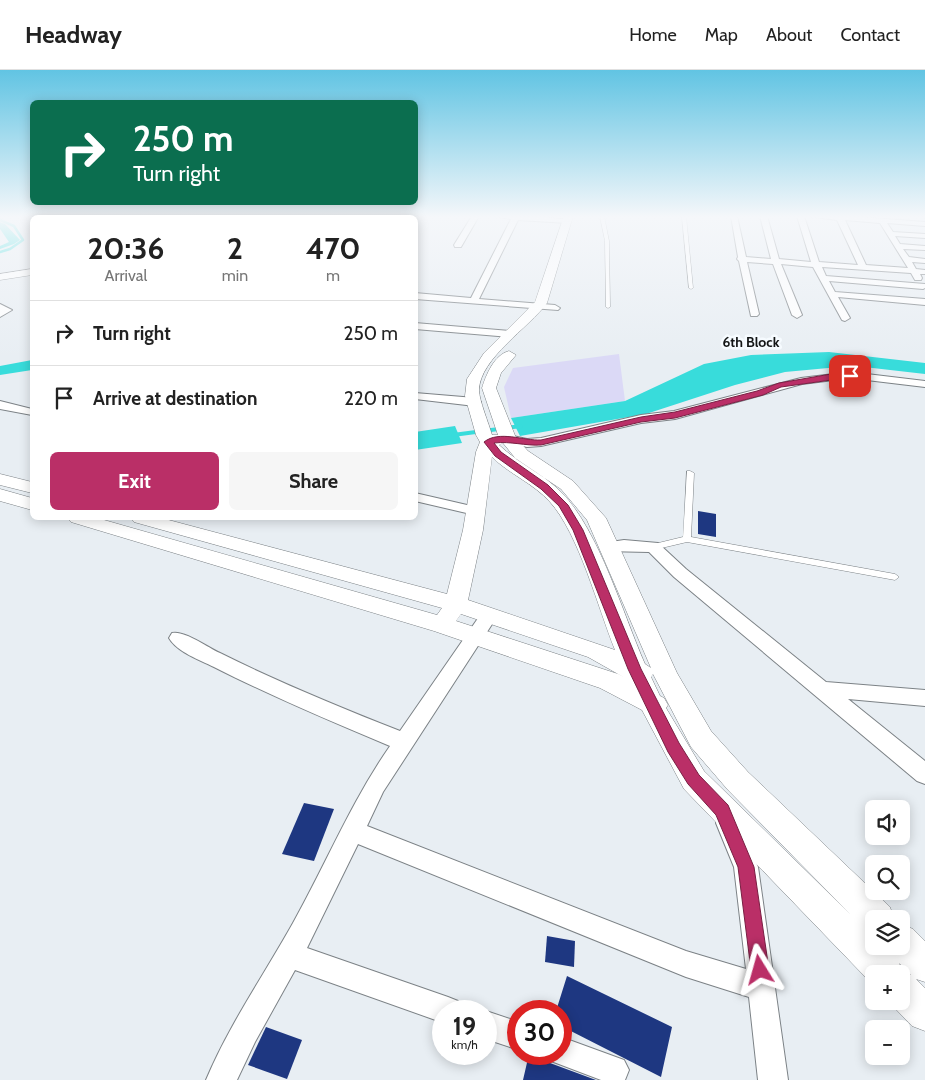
<!DOCTYPE html>
<meta charset="utf-8">
<style>
body{margin:0;font-family:Cabin,sans-serif;background:#f6f6f6;color:#222;height:100vh;display:flex;flex-direction:column;font-size:19px;white-space:nowrap}
*{box-sizing:border-box;margin:0}
p{font-size:16px;color:#767676}
.icon{flex:none;width:28px;height:28px;fill:none;stroke:currentColor;stroke-width:2;stroke-linecap:round;stroke-linejoin:round}
.map{position:relative;flex:1;overflow:hidden}
.side{position:absolute;left:30px;top:145px;width:388px;height:305px;display:flex;flex-direction:column;background:#fff;border-radius:8px;box-shadow:0 2px 12px #0003}
.side>*{flex:none}
.guide{position:absolute;left:30px;top:30px;width:388px;height:105px;border-radius:8px;box-shadow:0 2px 12px #0003;background:#0b6e4f;color:#fff;overflow:hidden}
.fabs{position:absolute;left:865px;top:730px;display:grid;gap:10px}
.fabs a{display:grid;place-items:center;width:45px;height:45px;border-radius:8px;background:#fff;box-shadow:0 2px 12px #0003;font-size:25px}
.speed{position:absolute;left:432px;top:930px;display:flex;gap:10px;font-size:25px;font-weight:700;text-align:center}
.speed>*{display:grid;place-content:center;width:65px;height:65px;border-radius:50%;background:#fff;box-shadow:0 2px 12px #0003;line-height:1}
.speed small{font-size:12px;font-weight:400}
.speed .limit{border:8px solid #d22;background:#fff;color:#111}
.pin{position:absolute;display:grid;place-items:center;width:42px;height:42px;color:#fff;margin:-21px;border-radius:10px;box-shadow:0 2px 8px #0006}
.me{position:absolute;width:55px;margin:-28px;rotate:352deg;stroke-linejoin:round;filter:drop-shadow(0 0 4px #0008)}
.turn{display:flex;align-items:center;gap:18px;height:105px;padding:0 20px;font-size:22px}
.turn .icon{width:65px;height:65px;stroke-width:2.5}
.turn b{display:block;font-size:35px;line-height:42px}
.eta{display:flex;justify-content:space-evenly;align-items:center;height:85px;text-align:center}
.eta b{font-size:30px;font-weight:700;line-height:35px}
.cta{display:flex;gap:10px;margin-top:auto;padding:10px 20px}
.cta a{flex:1;height:58px;border-radius:8px;background:#ba2f67;color:#fff;font-size:20px;font-weight:700;line-height:58px;text-align:center}
.cta a+a{background:#f6f6f6;color:#222}
ul{padding:0;list-style:none}
li{display:flex;align-items:center;gap:15px;height:65px;padding:0 20px;border-top:1px solid #e0e0e0}
li div{flex:1}
li b{display:block;font-size:19px}
li em{font-style:normal}
header{display:flex;align-items:center;gap:30px;box-sizing:border-box;height:70px;padding:0 25px;background:#fff;border-bottom:1px solid #e0e0e0}
header strong{font-size:24px}
nav{display:flex;gap:28px;margin-inline-start:auto;font-size:18px}
.map>svg:first-child{display:block}
.green{fill:#dbd9f6}
.water{fill:#38dcdb}
.lines{fill:none;stroke-linecap:round;stroke-linejoin:round}
.stream-far1{stroke:#38dcdb;stroke-width:2.5}
.stream{stroke:#38dcdb;stroke-width:4}
.building{fill:#1e3781}
.service-casing{stroke:#7c8286;stroke-width:1}
.minor-casing{stroke:#7c8286;stroke-width:2}
.tertiary-casing{stroke:#7c8286;stroke-width:1}
.service{fill:#fff;fill-rule:evenodd}
.minor{fill:#fff;fill-rule:evenodd}
.tertiary{fill:#fff;fill-rule:evenodd}
.route{fill:#ba2f67;stroke:#791f43}
.labels{text-anchor:middle;stroke-width:5;stroke-linejoin:round;paint-order:stroke}
.far-quarter-label{font-size:14px;font-weight:bold;fill:#131516;stroke:#f6fbff}
</style>
<header>
<strong>Headway</strong>
<nav><a>Home</a><a>Map</a><a>About</a><a>Contact</a></nav>
</header>
<div class="map">
<svg width="925" height="1010" viewBox="0 0 925 1010">
<rect width="100%" height="100%" fill="#e8eef3"/>
<path class="green" d="M 619,284 L 625,331 L 511,348 L 504,317 L 513,298 Z"/>
<g class="water">
<path d="M 0,152 L 5,154 L 20,170 L 14,174 L 0,179 L 0,176 L 9,172 L 0,159 Z"/>
<path d="M 829,282 L 925,293 L 925,304 L 864,297 L 839,297 L 785,302 L 735,315 L 646,344 L 520,366 L 511,348 L 625,331 L 704,294 L 751,285 Z"/>
<path d="M 32,290 L 32,300 L 0,305 L 0,296 Z"/>
<path d="M 455,356 L 462,373 L 415,380 L 415,362 Z"/>
</g>
<g class="lines">
<path class="stream-far1" d="M 0,150 L 14,156 L 23,170 L 10,179 L 0,182"/>
<path class="stream" d="M 453,365 L 521,356"/>
</g>
<g class="building">
<path d="M 698,441 L 716,444 L 716,467 L 698,464 Z"/>
<path d="M 304,733 L 334,739 L 314,791 L 282,784 Z"/>
<path d="M 547,866 L 575,871 L 574,897 L 545,892 Z"/>
<path d="M 567,906 L 672,957 L 661,1007 L 561,956 L 561,941 L 556,941 Z"/>
<path d="M 266,957 L 302,970 L 287,1009 L 248,995 Z"/>
<path d="M 529,984 L 546,984 L 550,993 L 596,1010 L 523,1010 Z"/>
</g>
<g class="lines">
<defs>
<g id="service">
<path d="M 600,146 L 604,146 L 609,171 L 610,237 L 608,238 L 606,237 L 605,171 Z"/>
<path d="M 682,146 L 686,146 L 693,218 L 691,219 L 689,218 Z"/>
<path d="M 687,401 L 690,401 L 694,403 L 691,467 L 895,504 L 899,507 L 895,510 L 687,472 L 653,480 L 650,479 L 649,477 L 650,475 L 683,467 Z"/>
</g>
<g id="minor">
<path d="M 165,146 L 177,146 L 178,148 L 166,148 Z"/>
<path d="M 188,146 L 195,146 L 187,148 Z"/>
<path d="M 296,146 L 303,146 L 296,148 Z"/>
<path d="M 472,146 L 479,146 L 461,177 L 455,177 L 454,175 Z"/>
<path d="M 493,146 L 532,146 L 570,150 L 571,151 L 568,153 L 518,150 L 479,229 L 555,235 L 560,238 L 558,240 L 415,229 L 415,223 L 471,228 L 511,149 Z"/>
<path d="M 731,146 L 737,146 L 746,187 L 771,189 L 760,146 L 767,146 L 779,189 L 811,192 L 797,146 L 804,146 L 819,192 L 858,195 L 837,150 L 808,146 L 847,146 L 925,152 L 925,156 L 887,153 L 893,162 L 925,164 L 925,168 L 895,166 L 900,174 L 925,176 L 925,180 L 903,179 L 909,187 L 925,189 L 925,193 L 912,192 L 916,199 L 925,200 L 925,204 L 920,204 L 922,208 L 921,210 L 915,210 L 911,203 L 822,197 L 826,206 L 925,214 L 925,218 L 923,219 L 829,211 L 835,222 L 925,229 L 925,235 L 838,227 L 850,248 L 845,251 L 842,250 L 813,197 L 781,194 L 802,245 L 797,248 L 792,245 L 773,194 L 747,192 L 759,244 L 757,246 L 751,246 L 739,191 L 737,189 L 738,187 ZM 845,150 L 880,153 L 908,198 L 866,195 Z"/>
<path d="M 0,234 L 12,240 L 0,247 Z"/>
<path d="M 415,253 L 511,261 L 516,264 L 511,267 L 415,259 Z"/>
<path d="M 850,302 L 925,311 L 925,317 L 850,308 L 802,314 L 675,349 L 641,353 L 541,376 L 527,377 L 504,372 L 502,369 L 508,365 L 527,369 L 541,368 L 641,345 L 674,341 L 801,308 Z"/>
<path d="M 415,323 L 475,328 L 481,332 L 475,336 L 415,329 Z"/>
<path d="M 0,331 L 32,339 L 32,345 L 0,339 Z"/>
<path d="M 415,423 L 480,438 L 482,441 L 480,444 L 475,445 L 415,431 Z"/>
<path d="M 624,470 L 658,473 L 686,499 L 826,612 L 925,620 L 925,636 L 848,629 L 925,691 L 925,714 L 917,711 L 674,507 L 649,482 L 604,481 L 601,477 L 604,473 Z"/>
<path d="M 489,539 L 495,541 L 498,545 L 383,722 L 367,756 L 686,881 L 746,899 L 734,797 L 716,753 L 719,745 L 727,742 L 735,745 L 758,797 L 788,1010 L 758,1010 L 749,927 L 686,907 L 358,774 L 307,878 L 448,927 L 458,931 L 462,941 L 444,941 L 444,953 L 295,900 L 255,972 L 237,1010 L 206,1010 C 229,955 264,905 293,853 C 326,794 351,732 390,676 C 330,651 271,626 214,597 C 200,590 177,582 169,568 L 172,563 C 184,560 207,577 220,583 C 278,612 339,637 400,661 L 483,541 Z"/>
<path d="M 485,941 L 486,941 L 519,952 L 519,980 L 486,969 Z"/>
<path d="M 561,967 L 624,990 L 629,1000 L 625,1010 L 601,1010 L 551,991 L 548,984 L 561,984 Z"/>
</g>
<g id="tertiary">
<path d="M 232,146 L 241,146 L 232,148 Z"/>
<path d="M 564,146 L 573,146 L 547,233 C 529,258 480,288 479,320 C 479,330 489,354 492,365 L 498,365 L 482,318 C 486,305 494,285 509,281 L 516,285 L 501,303 L 496,318 L 516,368 L 528,381 L 573,411 L 606,448 L 677,603 L 711,661 L 748,702 L 890,837 L 894,849 L 874,849 L 874,864 L 867,861 L 874,867 L 874,876 L 883,876 L 889,882 L 886,876 L 901,876 L 901,854 L 913,859 L 925,871 L 925,912 L 916,909 L 925,918 L 925,961 L 912,956 L 888,931 L 901,931 L 901,904 L 874,904 L 874,916 L 684,719 L 642,640 L 600,618 L 434,561 L 71,452 L 68,448 L 97,448 L 437,545 L 442,538 L 134,452 L 131,448 L 161,448 L 447,524 L 463,460 L 476,382 L 480,372 L 476,365 L 465,326 L 467,309 L 484,283 L 535,232 ZM 503,373 L 516,389 L 561,419 L 587,450 L 651,598 L 645,594 C 623,544 599,461 562,423 C 544,404 518,393 499,375 ZM 492,387 C 509,404 533,413 550,432 C 579,464 598,538 615,580 L 468,530 L 483,460 ZM 461,544 L 588,587 L 627,609 L 618,604 L 456,551 ZM 653,604 L 691,677 L 728,720 L 850,844 L 704,701 L 666,638 L 668,635 L 664,628 L 660,626 L 651,607 ZM 899,893 L 911,905 L 903,902 Z"/>
<path d="M 32,199 L 32,205 L 0,210 L 0,204 Z"/>
<path d="M 0,404 L 32,412 L 32,423 L 0,415 Z"/>
<path d="M 0,419 L 32,428 L 32,440 L 0,431 Z"/>
</g>
</defs>
<use href="#service" class="service-casing"/>
<use href="#minor" class="minor-casing"/>
<use href="#tertiary" class="tertiary-casing"/>
<use href="#service" class="service"/>
<use href="#minor" class="minor"/>
<use href="#tertiary" class="tertiary"/>
</g>
<linearGradient id="sky" x2="0" y2="1"><stop stop-color="#61c4e3"/><stop offset="0.51" stop-color="#f5f7fa"/><stop offset="1" stop-color="#f5f7fa" stop-opacity="0"/></linearGradient>
<rect width="925" height="288" fill="url(#sky)"/>
<path class="route" d="M 850,303 L 854,306 L 853,307 L 781,317 L 763,325 L 675,348 L 641,352 L 541,375 C 525,376 511,371 494,373 L 501,382 L 548,415 L 568,435 L 583,460 L 641,599 L 679,673 L 699,705 L 728,735 L 754,797 L 769,900 L 767,906 L 760,909 L 753,906 L 751,900 L 738,797 L 716,745 L 688,714 L 668,682 L 628,599 L 573,460 L 559,436 L 541,419 L 495,386 L 484,372 C 499,360 524,371 541,370 L 641,347 L 675,342 L 757,321 L 779,313 L 831,304 Z"/>
<g class="labels">
<g class="far-quarter-label">
<text x="751" y="277">6th Block</text>
</g>
</g>
</svg>
<div class="fabs">
<a><svg class="icon" aria-label="sound" viewBox="0 0 24 24"><path d="M4 9h4l5-4v14l-5-4H4zM17 9q2 3 0 6"/></svg></a>
<a><svg class="icon" aria-label="search" viewBox="0 0 24 24"><circle cx="10" cy="10" r="6"/><path d="M15 15l6 6"/></svg></a>
<a><svg class="icon" aria-label="layers" viewBox="0 0 24 24"><path d="M12 4l9 5-9 5-9-5zM3 14l9 5 9-5"/></svg></a>
<a>+</a>
<a>−</a>
</div>
<div class="speed"><div>19<small>km/h</small></div><div class="limit">30</div></div>
<div class="pin" style="left:850px;top:306px;background:#d93025"><svg class="icon" aria-label="arrive" viewBox="0 0 24 24"><path d="M6 21V4h12l-3 4 3 4H6"/></svg></div>
<svg class="me" style="left:760px;top:900px" viewBox="-20 -20 40 40"><path d="M0-17L14 15 0 8-14 15z" fill="#ba2f67" stroke="#fff" stroke-width="4"/></svg>
<div class="guide">
<div class="turn"><svg class="icon" aria-label="right" viewBox="0 0 24 24"><path d="M7 20v-9h11M14 6l5 5-5 5"/></svg><div><b>250 m</b>Turn right</div></div>
</div>
<section class="side">
<div class="eta">
<div><b>20:36</b><p>Arrival</p></div>
<div><b>2</b><p>min</p></div>
<div><b>470</b><p>m</p></div>
</div>
<ul>
<li><svg class="icon" aria-label="right" viewBox="0 0 24 24"><path d="M7 20v-9h11M14 6l5 5-5 5"/></svg><div><b>Turn right</b></div><em>250 m</em></li>
<li><svg class="icon" aria-label="arrive" viewBox="0 0 24 24"><path d="M6 21V4h12l-3 4 3 4H6"/></svg><div><b>Arrive at destination</b></div><em>220 m</em></li>
</ul>
<div class="cta"><a>Exit</a><a>Share</a></div>
</section>
</div>
